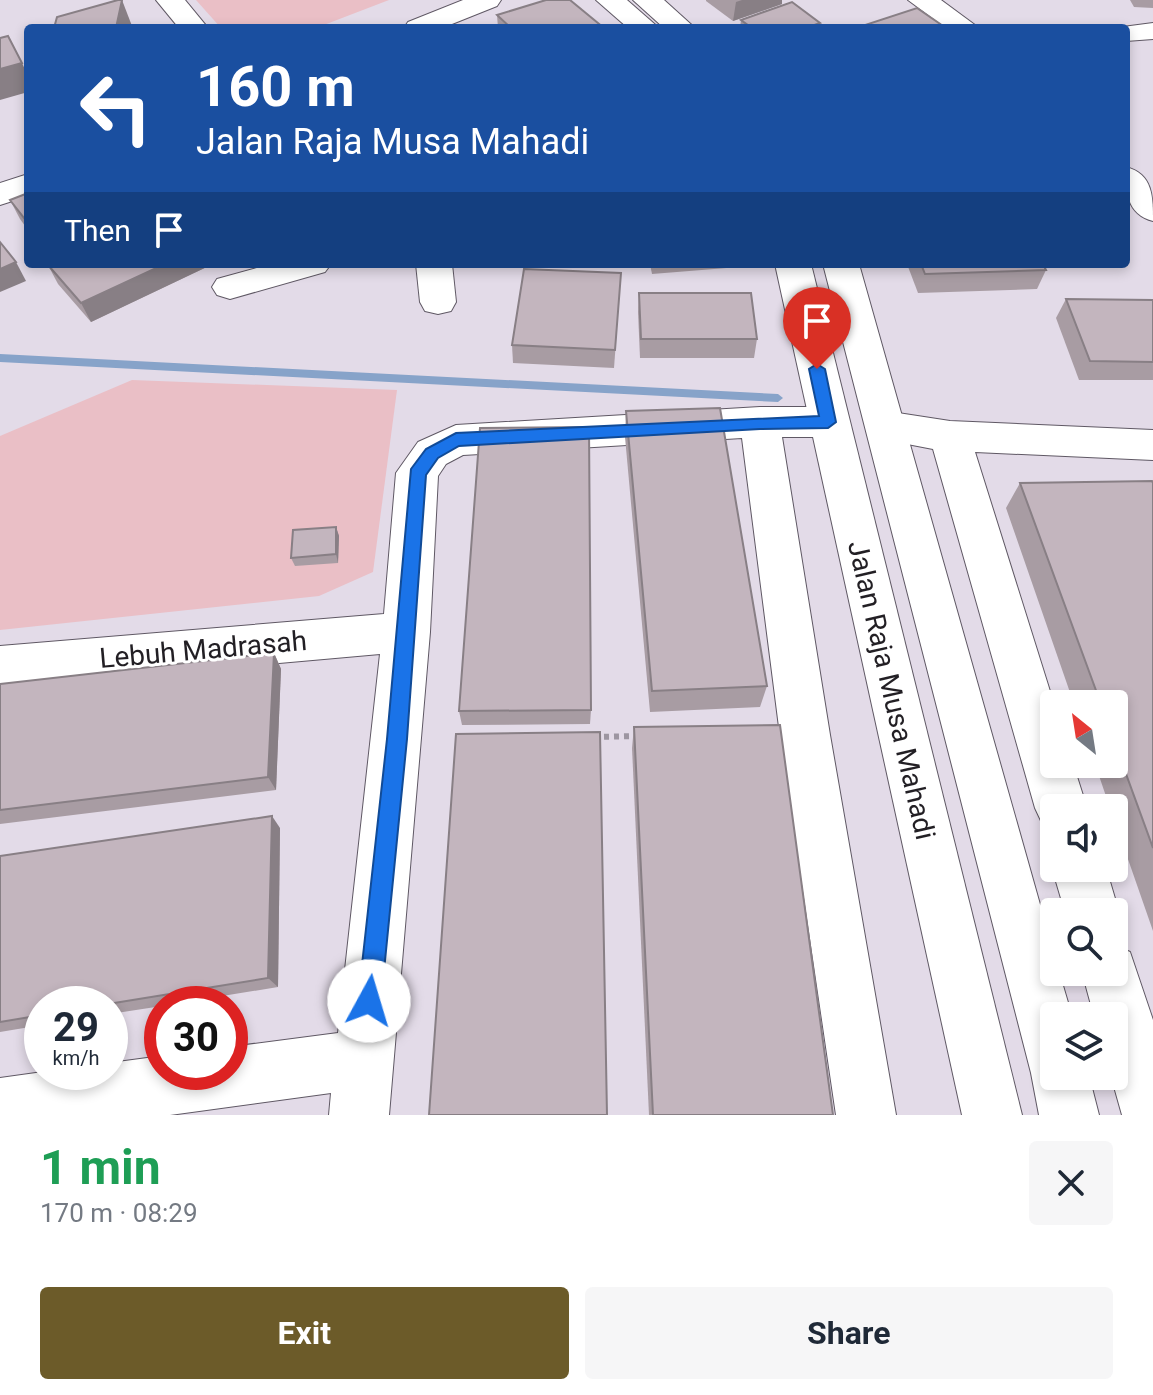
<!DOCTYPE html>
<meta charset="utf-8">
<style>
body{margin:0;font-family:Roboto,sans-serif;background:#f6f6f7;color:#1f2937;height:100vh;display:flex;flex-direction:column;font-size:30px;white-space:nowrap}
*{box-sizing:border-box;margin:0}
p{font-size:26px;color:#747a83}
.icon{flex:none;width:44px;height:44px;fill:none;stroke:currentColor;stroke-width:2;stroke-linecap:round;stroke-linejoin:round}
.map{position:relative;height:1115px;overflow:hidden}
.details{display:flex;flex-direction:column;background:#fff;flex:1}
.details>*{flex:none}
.hud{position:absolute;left:24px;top:24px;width:1106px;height:244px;border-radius:8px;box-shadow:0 4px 12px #0003;background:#1a4fa0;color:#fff;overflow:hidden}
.needle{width:52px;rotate:330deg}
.controls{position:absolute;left:1040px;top:690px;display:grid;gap:16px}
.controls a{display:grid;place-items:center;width:88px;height:88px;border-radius:8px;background:#fff;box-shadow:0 4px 12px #0003;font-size:40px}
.speed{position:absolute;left:24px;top:986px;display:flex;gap:16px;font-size:40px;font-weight:700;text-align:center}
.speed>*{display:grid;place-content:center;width:104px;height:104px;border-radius:50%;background:#fff;box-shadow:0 4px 12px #0003;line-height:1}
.speed small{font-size:20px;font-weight:400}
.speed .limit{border:12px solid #d22;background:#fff;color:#111}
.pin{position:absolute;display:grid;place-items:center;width:68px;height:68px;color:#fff;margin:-82px -34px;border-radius:50% 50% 50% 0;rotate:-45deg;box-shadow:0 0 8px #0007}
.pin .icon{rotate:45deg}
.me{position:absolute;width:88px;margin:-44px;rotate:6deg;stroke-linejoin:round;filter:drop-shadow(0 0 6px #0008)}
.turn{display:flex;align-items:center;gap:28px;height:168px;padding:0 40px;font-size:36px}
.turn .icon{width:104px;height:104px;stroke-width:2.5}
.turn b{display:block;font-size:56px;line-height:68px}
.then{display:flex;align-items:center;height:76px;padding:0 40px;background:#0003;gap:16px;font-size:30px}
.round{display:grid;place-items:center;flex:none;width:84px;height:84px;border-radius:8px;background:#f6f6f7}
.summary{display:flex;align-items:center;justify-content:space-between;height:136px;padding:0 40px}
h1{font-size:48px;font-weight:700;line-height:60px;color:#1e9e55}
.button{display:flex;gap:16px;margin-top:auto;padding:16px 40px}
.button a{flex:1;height:92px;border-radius:8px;background:#6c5b29;color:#fff;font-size:32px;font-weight:700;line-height:92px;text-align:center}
.button a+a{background:#f6f6f7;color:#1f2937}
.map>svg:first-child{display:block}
.green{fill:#eabfc6}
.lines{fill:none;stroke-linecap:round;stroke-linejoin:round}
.stream{fill:#87a3c9;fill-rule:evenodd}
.minor-casing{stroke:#5f5864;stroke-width:2}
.major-casing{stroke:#5f5864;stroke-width:2}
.path{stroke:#9d96a1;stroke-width:6;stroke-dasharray:5 5;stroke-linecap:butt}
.minor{fill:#fff;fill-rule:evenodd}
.major{fill:#fff;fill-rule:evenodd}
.wall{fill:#a89ca3}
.shaded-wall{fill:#887f85}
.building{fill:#c3b5be;stroke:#887f85;stroke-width:2}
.route{fill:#1a73e8;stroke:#114b97;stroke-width:2}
.labels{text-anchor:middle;stroke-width:6;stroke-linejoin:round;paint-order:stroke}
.street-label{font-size:28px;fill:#221f24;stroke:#fff}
</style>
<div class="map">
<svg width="1153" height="1115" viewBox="0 0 1153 1115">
<rect width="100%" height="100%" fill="#e3dbe8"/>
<g class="green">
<path d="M 196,0 L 389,0 L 316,28 L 221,28 Z"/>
<path d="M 132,380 L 397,390 L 373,572 L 319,596 L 0,630 L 0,436 Z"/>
</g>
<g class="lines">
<path class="stream" d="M 0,354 L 778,394 L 783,398 L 778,402 L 0,362 Z"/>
<defs>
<g id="minor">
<path d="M 156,0 L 185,0 L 208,28 L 179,28 Z"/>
<path d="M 463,0 L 501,0 L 497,6 L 442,28 L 404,28 L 408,22 Z"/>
<path d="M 908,0 L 941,0 L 979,28 L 946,28 Z"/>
<path d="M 1153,23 L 1153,39 L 1126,41 L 1126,28 L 1115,28 Z"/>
<path d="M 1126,167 C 1153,174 1153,197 1153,221 C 1126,214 1126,191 1126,167 Z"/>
<path d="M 28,174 L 28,196 L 0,205 L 0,183 Z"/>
<path d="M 271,264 L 331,264 L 325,272 L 230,299 L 217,295 L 212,287 L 217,279 Z"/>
<path d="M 416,264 L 452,264 L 456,302 L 451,311 L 438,314 L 425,311 L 420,302 Z"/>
<path d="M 760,407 L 828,407 L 842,412 L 848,422 L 842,432 L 828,437 L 782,437 L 830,735 L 896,1115 L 836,1115 L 780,735 L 742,438 L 463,455 L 446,464 L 438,476 L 430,632 L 389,1115 L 329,1115 L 331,1093 L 170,1115 L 0,1115 L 0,1078 L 43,1072 L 110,1072 L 110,1063 L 162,1056 L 162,1072 L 230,1072 L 230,1047 L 338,1033 L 380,654 L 0,688 L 0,646 L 384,614 L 396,473 L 418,442 L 456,425 Z"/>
<path d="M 885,411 L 950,421 L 1153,430 L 1153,460 L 975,452 L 1054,704 L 1054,764 L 1073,764 L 1087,808 L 1054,808 L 1054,830 L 1043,825 L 1035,808 L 933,449 L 871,437 L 865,426 L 871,415 Z"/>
<path d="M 1054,864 L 1054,868 L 1106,868 L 1119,912 L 1114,925 L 1114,912 L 1065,912 L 1052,868 Z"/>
<path d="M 1114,945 L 1130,952 L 1153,1020 L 1153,1115 L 1122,1115 L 1111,1076 L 1114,1076 L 1114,1016 L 1094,1016 L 1082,972 L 1114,972 Z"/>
</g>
<g id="major">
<path d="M 596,0 L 627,0 L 659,28 L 628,28 Z"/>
<path d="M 633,0 L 664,0 L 695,28 L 664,28 Z"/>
<path d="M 775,264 L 811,264 L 1022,1115 L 962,1115 Z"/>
<path d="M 823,264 L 859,264 L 1054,954 L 1054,972 L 1059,972 L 1072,1016 L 1054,1016 L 1054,1076 L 1089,1076 L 1099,1115 L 1039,1115 L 1031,1073 Z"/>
</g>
</defs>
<use href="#minor" class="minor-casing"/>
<use href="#major" class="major-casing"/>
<path class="path" d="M 594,737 L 640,736"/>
<use href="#minor" class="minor"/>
<use href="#major" class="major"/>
</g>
<g class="wall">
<path d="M 706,0 L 782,0 L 782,4 L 733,21 L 706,1 Z"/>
<path d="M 1130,0 L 1153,0 L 1153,8 L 1134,7 Z"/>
<path d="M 497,15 L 604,28 L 498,28 Z"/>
<path d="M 741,20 L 819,28 L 740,28 Z"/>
<path d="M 28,193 L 28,230 L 20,219 L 10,200 Z"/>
<path d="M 213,264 L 91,322 L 58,284 L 48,265 Z"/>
<path d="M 480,264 L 606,264 L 606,268 L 480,267 Z"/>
<path d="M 650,264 L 739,264 L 739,267 L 652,274 Z"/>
<path d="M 907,264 L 1043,264 L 1046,270 L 1037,289 L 918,293 Z"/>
<path d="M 621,273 L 614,368 L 513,363 L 512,345 Z"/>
<path d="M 639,293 L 757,339 L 754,358 L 640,358 L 638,312 Z"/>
<path d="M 1066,299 L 1153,300 L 1153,380 L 1079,380 L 1056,318 Z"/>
<path d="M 626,411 L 767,686 L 760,707 L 650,712 L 625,437 Z"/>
<path d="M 1020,483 L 1153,483 L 1153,931 L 1114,819 L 1114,808 L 1110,808 L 1095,764 L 1114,764 L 1114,704 L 1074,704 L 1006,508 Z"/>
<path d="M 336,527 L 339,536 L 338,563 L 295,566 L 291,558 Z"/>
<path d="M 274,653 L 281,669 L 276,790 L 0,824 L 0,684 Z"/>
<path d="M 591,710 L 590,724 L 462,725 L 459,711 Z"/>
<path d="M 634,727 L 833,1115 L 649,1115 L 632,748 Z"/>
<path d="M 280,828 L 278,987 L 173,1004 L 162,1004 L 162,1006 L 110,1014 L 110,1004 L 42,1004 L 42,1025 L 0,1032 L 0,856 Z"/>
</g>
<g class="shaded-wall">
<path d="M 122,0 L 132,26 L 132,28 L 116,28 Z"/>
<path d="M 742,0 L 782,0 L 782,4 L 733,21 L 736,2 Z"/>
<path d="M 820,23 L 819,28 L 806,28 Z"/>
<path d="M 22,63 L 28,76 L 28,92 L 0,100 L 0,69 Z"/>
<path d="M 16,262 L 26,281 L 0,292 L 0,269 Z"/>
<path d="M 165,264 L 213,264 L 91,322 L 81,303 Z"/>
<path d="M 336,527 L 339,536 L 338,563 L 336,554 Z"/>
<path d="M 274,653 L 281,669 L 276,790 L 268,777 Z"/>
<path d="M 272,816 L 280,828 L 278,987 L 268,978 Z"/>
</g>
<g class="building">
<path d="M 118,0 L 122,0 L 116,28 L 54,28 L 57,17 Z"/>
<path d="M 546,0 L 570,0 L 604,28 L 511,28 L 497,15 Z"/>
<path d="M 792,2 L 820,23 L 806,28 L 752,28 L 741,20 Z"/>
<path d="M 917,8 L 946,28 L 865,28 L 862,26 Z"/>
<path d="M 8,36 L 22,63 L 0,69 L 0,38 Z"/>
<path d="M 28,193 L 28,223 L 10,200 Z"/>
<path d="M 0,242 L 16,262 L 0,269 Z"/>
<path d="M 50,264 L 165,264 L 81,303 L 48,265 Z"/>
<path d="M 921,264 L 1043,264 L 1046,270 L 925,274 Z"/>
<path d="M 524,269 L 621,273 L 615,350 L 512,345 Z"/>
<path d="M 639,293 L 751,293 L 757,339 L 641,339 Z"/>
<path d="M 1066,299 L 1153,300 L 1153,362 L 1090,361 Z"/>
<path d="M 720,408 L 767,686 L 652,691 L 626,411 Z"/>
<path d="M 589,427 L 591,710 L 459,711 L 480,428 Z"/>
<path d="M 1152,481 L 1153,483 L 1153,848 L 1114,741 L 1114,704 L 1101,704 L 1020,483 Z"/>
<path d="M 336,527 L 336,554 L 291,558 L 293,530 Z"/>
<path d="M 274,653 L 268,777 L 0,810 L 0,684 Z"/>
<path d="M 780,725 L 833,1115 L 653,1115 L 634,727 Z"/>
<path d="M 600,732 L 607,1115 L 429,1115 L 456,734 Z"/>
<path d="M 272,816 L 268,978 L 108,1004 L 42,1004 L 42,1015 L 0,1022 L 0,856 Z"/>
</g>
<path class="route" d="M 817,364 L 825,369 L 836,422 L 828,428 L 760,429 L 459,446 L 438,458 L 426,475 L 407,739 L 381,1001 L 378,1009 L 369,1012 L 361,1009 L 358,1001 L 387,739 L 411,469 L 426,449 L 456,433 L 819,416 L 809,369 Z"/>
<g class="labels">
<g class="street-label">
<text transform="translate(203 649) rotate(-5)" y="10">Lebuh Madrasah</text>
<text transform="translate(892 690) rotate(77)" y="10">Jalan Raja Musa Mahadi</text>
</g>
</g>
</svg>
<div class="controls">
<a><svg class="needle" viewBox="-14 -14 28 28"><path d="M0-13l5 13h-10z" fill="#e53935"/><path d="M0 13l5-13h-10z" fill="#747a83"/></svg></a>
<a><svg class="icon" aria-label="sound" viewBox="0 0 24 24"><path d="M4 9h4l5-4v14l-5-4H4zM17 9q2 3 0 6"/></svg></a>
<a><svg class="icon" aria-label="search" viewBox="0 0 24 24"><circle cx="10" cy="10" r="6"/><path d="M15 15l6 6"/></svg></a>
<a><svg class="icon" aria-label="layers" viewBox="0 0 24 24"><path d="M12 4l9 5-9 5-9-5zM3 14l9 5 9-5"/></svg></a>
</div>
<div class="speed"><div>29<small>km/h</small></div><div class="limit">30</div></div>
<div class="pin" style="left:817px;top:369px;background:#d93025"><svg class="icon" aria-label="arrive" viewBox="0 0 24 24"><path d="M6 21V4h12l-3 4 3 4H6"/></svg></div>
<svg class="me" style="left:369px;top:1001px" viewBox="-20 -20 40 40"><circle r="19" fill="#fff"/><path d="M0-13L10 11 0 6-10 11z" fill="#1a73e8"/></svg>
<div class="hud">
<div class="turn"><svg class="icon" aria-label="left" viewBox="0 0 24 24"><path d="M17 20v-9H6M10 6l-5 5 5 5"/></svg><div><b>160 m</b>Jalan Raja Musa Mahadi</div></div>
<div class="then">Then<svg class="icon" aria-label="arrive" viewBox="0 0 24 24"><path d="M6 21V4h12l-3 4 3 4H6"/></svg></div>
</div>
</div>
<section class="details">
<div class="summary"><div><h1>1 min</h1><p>170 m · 08:29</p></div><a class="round"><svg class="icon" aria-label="close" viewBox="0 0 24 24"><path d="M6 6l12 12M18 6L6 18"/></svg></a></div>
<div class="button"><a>Exit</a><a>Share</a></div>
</section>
